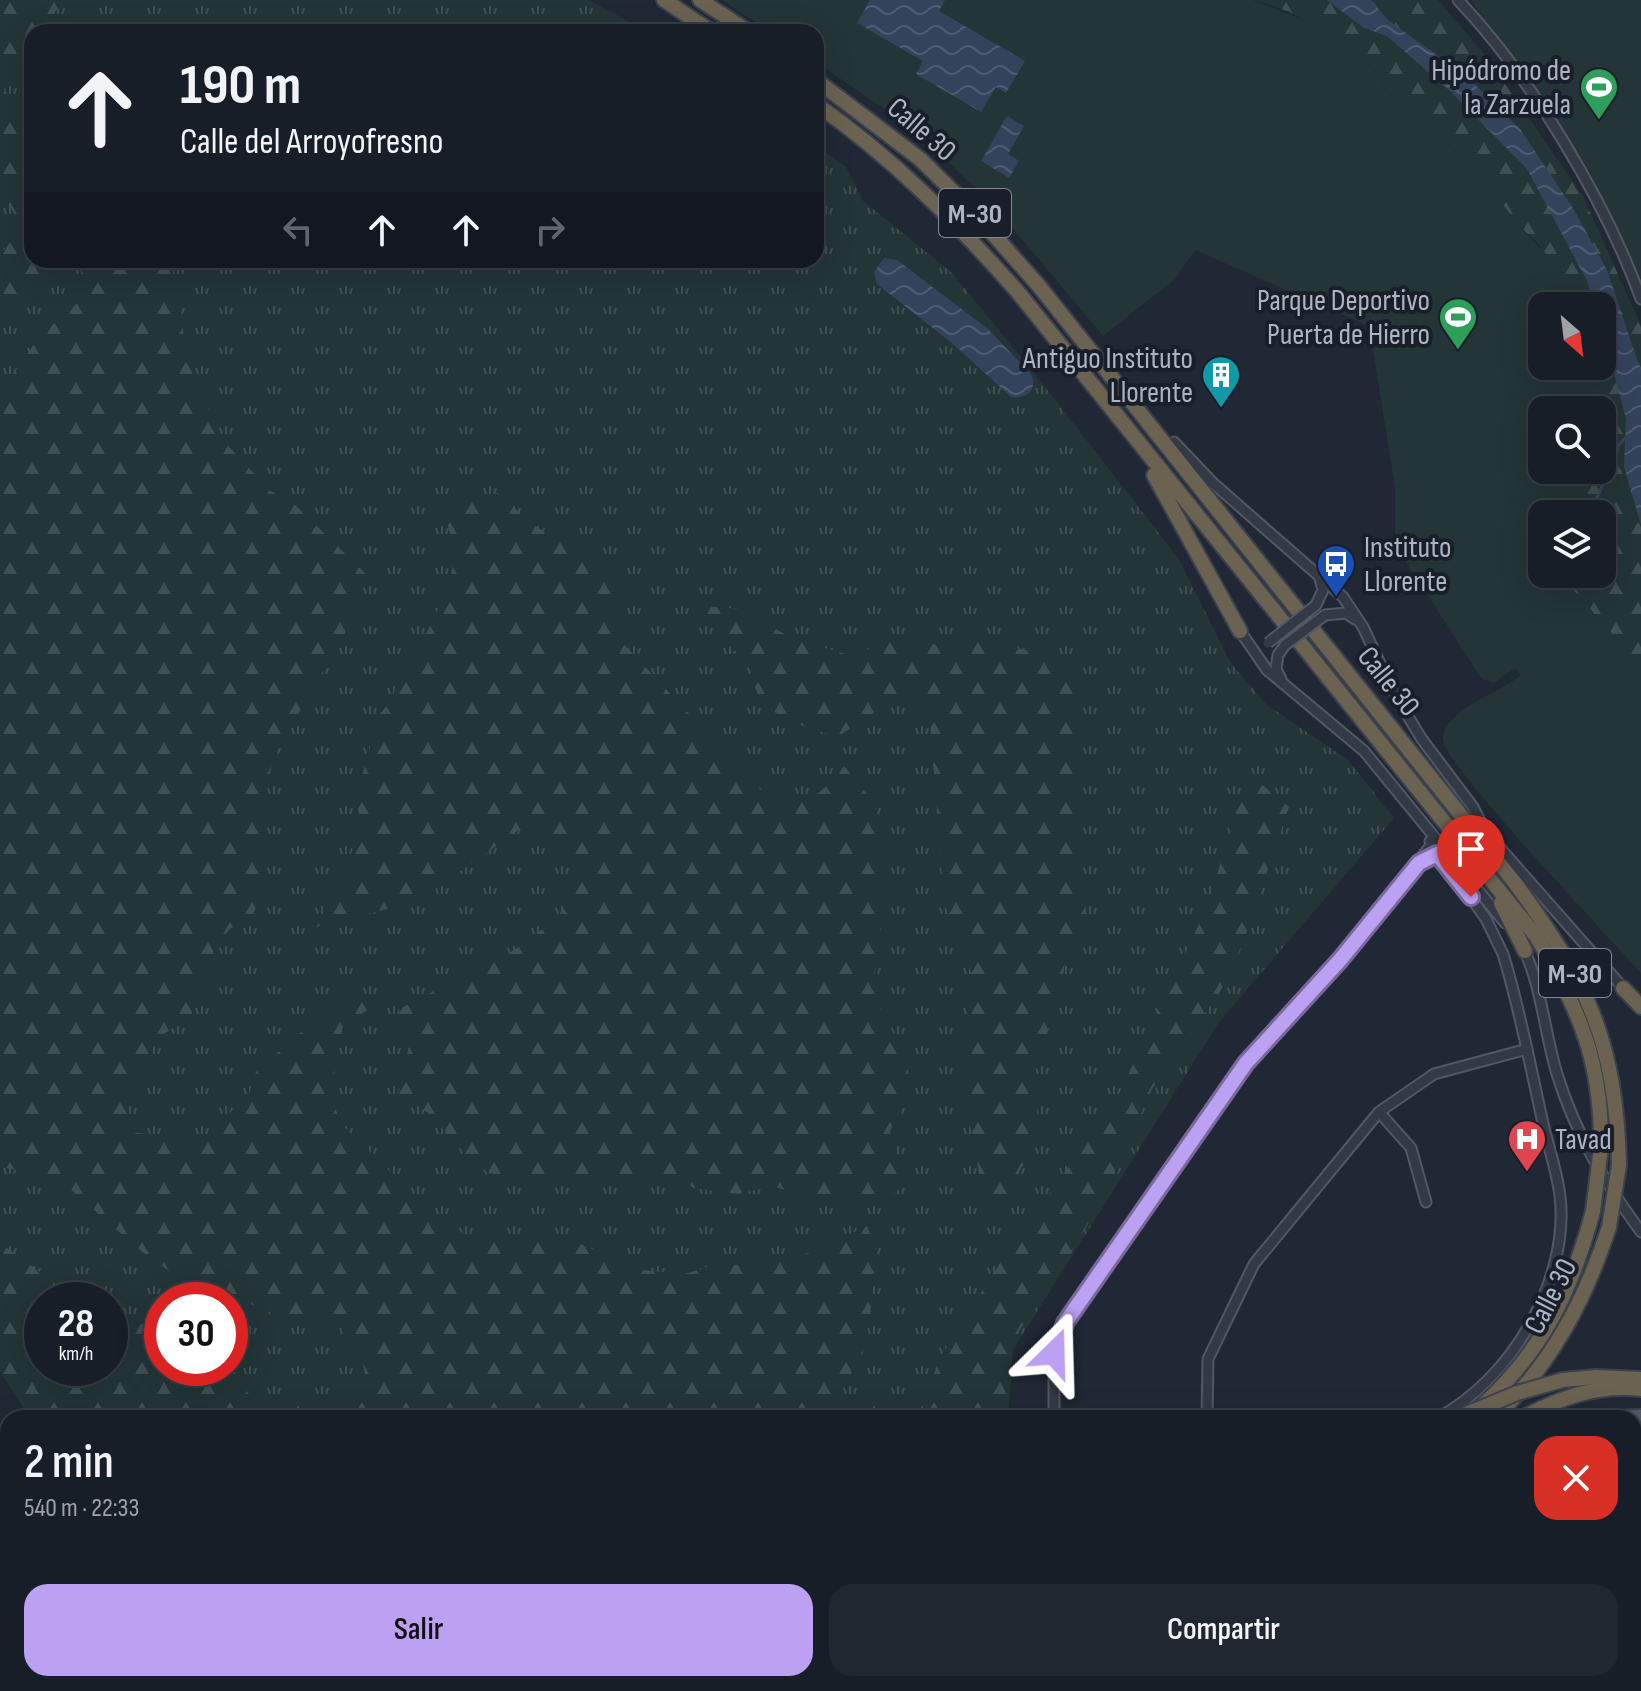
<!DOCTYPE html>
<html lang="es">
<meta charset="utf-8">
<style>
body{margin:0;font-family:"Sofia Sans Condensed",sans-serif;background:#212730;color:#f1f3f6;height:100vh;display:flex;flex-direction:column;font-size:30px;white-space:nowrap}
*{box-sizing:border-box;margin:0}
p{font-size:26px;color:#9fa2a8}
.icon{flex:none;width:44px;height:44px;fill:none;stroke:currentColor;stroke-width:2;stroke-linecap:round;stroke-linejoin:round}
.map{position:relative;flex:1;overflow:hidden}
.drawer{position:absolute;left:0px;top:1410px;width:1642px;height:282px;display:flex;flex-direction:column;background:#181e28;border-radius:24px 24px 0 0;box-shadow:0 8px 32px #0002,0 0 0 2px #363c45}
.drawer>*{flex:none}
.banner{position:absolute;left:24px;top:24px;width:800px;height:244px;border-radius:24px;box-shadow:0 8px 32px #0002,0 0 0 2px #363c45;background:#181e28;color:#f1f3f6;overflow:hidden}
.needle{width:52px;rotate:152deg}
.controls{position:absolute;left:1528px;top:292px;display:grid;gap:16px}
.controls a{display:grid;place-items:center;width:88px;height:88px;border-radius:16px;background:#181e28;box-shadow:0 8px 32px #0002,0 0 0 2px #363c45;font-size:40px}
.speed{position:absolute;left:24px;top:1282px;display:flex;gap:16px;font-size:40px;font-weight:700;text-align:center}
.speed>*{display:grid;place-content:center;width:104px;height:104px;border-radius:50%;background:#181e28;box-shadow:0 8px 32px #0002,0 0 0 2px #363c45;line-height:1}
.speed small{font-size:20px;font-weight:400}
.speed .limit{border:12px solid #d22;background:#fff;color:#111}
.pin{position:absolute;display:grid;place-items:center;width:68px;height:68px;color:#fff;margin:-82px -34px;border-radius:50% 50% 50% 0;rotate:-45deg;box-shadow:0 0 8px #0007}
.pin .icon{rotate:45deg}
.me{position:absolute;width:88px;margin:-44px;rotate:22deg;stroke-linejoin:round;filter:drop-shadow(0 0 6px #0008)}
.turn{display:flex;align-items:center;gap:28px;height:168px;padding:0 24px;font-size:36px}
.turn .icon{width:104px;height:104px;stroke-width:2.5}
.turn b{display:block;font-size:56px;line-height:68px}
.lanes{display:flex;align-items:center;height:76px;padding:0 24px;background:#0003;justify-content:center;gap:40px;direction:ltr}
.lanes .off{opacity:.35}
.round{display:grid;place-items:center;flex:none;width:84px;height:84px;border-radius:24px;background:#212730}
.overview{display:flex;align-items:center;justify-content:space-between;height:136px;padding:0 24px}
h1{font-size:48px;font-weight:600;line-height:60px}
.primary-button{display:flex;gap:16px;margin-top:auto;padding:16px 24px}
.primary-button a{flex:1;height:92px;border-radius:24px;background:#bca0f2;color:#111;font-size:32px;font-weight:600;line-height:92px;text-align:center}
.primary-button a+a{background:#212730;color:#f1f3f6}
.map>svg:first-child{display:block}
.grass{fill:url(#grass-tufts);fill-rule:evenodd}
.forest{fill:url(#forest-firs)}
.pitch{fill:#233537}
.water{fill:url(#water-waves)}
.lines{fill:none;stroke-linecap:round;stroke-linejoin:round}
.stream{stroke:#34435c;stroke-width:3}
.minor-tunnel{stroke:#353d4a;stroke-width:9;stroke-dasharray:9 4.5;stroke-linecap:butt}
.minor-casing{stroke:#515864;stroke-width:13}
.major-casing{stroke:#3d434f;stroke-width:16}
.highway-casing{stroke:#3b424d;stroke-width:18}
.minor{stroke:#333a45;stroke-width:9}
.major{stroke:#515966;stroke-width:12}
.highway{stroke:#6b6251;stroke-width:14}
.minor-bridge-casing{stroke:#515864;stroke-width:13;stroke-linecap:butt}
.highway-bridge-casing{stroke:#3b424d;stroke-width:18;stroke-linecap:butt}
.minor-bridge{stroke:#333a45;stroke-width:9}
.highway-bridge{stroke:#6b6251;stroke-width:14}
.route-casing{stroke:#7a689d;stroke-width:20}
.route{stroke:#bca0f2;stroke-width:14}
.labels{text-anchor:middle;stroke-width:8;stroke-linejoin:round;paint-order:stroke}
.shield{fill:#191f2a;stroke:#818895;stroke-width:2}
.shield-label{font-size:28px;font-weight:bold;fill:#adb5c3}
.poi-label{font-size:30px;fill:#adb5c3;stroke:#191f2a;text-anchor:end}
.street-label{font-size:30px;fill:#adb5c3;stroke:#191f2a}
</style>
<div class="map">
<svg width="1641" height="1691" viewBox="0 0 1641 1691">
<defs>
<pattern id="grass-tufts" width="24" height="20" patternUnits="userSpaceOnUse" patternTransform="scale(2)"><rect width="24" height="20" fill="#233537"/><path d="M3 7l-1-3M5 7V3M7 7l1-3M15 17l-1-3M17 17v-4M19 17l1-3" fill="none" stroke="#405052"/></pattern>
<pattern id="forest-firs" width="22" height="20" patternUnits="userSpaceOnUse" patternTransform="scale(2)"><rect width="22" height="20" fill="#233537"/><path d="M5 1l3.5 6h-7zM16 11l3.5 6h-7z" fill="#405052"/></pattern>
<pattern id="water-waves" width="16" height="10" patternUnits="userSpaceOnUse" patternTransform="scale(2)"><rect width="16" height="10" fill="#34435c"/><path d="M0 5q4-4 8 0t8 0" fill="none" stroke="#4f5c72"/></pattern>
</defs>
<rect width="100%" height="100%" fill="#202835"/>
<g class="grass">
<path d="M 0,0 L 589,0 L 648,32 L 32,32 L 32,260 L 816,260 L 816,146 L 846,167 L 863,201 L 951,272 L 1035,374 L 1178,558 L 1230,662 L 1267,705 L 1348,760 L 1394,818 L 1219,1022 L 1013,1350 L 1008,1418 L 30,1418 L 0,1371 ZM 42,1300 L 110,1300 L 110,1368 L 42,1368 ZM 162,1300 L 230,1300 L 230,1368 L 162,1368 Z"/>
<path d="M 221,1684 L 894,1684 L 879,1691 L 228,1691 Z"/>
<path d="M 1080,1684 L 1230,1684 L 1226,1691 L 1164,1691 L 1155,1686 L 1152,1691 L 1085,1691 Z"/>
</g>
<g class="forest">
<path d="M 0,0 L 68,0 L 32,32 L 3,85 L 11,109 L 32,126 L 32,260 L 171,260 L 189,366 L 222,439 L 269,490 L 294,504 L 368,576 L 346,631 L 273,758 L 262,816 L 259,894 L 254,913 L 230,929 L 215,945 L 208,976 L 191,1015 L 157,1039 L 139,1080 L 126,1094 L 132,1132 L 201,1142 L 249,1094 L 256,1072 L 296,1036 L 331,1009 L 353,999 L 367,997 L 368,1010 L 343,1025 L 336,1068 L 328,1090 L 342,1125 L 448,1228 L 466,1234 L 580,1244 L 643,1270 L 685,1274 L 709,1266 L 771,1263 L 812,1252 L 867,1226 L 877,1252 L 870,1315 L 862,1357 L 840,1390 L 834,1418 L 337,1418 L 334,1405 L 354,1393 L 365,1374 L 361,1355 L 334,1319 L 323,1314 L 276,1315 L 224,1293 L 197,1291 L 140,1250 L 63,1183 L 0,1166 L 0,395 L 38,338 L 94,288 L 74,262 L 40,283 L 0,332 L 0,259 L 18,219 L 0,192 Z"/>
<path d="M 1254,0 L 1438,0 L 1484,54 L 1583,196 L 1641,326 L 1641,667 L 1559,574 L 1602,574 L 1602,514 L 1569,514 C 1564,497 1570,483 1580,470 L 1602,470 L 1600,410 L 1605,400 L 1588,366 L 1602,366 L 1602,306 L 1570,306 L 1539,244 L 1518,225 L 1477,170 L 1386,91 L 1376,72 L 1361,56 L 1290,12 Z"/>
<path d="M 498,493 L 532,524 L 589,561 L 598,573 L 619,586 L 617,637 L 768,798 C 810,807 818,797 844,766 L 876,805 L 882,861 L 881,924 L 873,982 L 883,1018 L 906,1052 L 910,1089 L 890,1131 L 905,1185 L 892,1195 L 815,1199 L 772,1186 L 738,1194 L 694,1188 L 676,1179 L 515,1182 L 477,1167 L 427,1112 L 398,1094 L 409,1046 L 401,1029 L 399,1008 C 423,1002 436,987 457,975 C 464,972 473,973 480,970 C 504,959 578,911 577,883 C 576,866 564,867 555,857 C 546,848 542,831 533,820 L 418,901 L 316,927 L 346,877 L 360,816 L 355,801 L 379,715 L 393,698 L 397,677 L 420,648 L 435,614 L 450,592 C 448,574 455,566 455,553 C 455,533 442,531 451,508 Z"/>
<path d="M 703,606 L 741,609 L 792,638 L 852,656 L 892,638 L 946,646 L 970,640 L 1013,646 L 1068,664 L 1081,683 L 1077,724 L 1078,887 L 1085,896 L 1086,913 L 1066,957 L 1059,1000 L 1047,1025 L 1046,1046 L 1036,1069 L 1038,1139 L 1000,1205 L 980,1185 L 975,1141 L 962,1102 L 964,1021 L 977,988 L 944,903 L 928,696 L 894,700 L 837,737 C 797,723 752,716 751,666 L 720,637 Z"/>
<path d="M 1248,773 L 1289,807 L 1243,943 L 1220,992 L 1152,1089 L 1099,1207 L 1008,1348 L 1004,1418 L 919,1418 L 939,1359 L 1003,1258 L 1098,1126 L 1103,1128 L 1207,907 Z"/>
<path d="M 0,1243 L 67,1292 L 86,1300 L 42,1300 L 42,1368 L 110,1368 L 110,1310 L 162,1333 L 162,1368 L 234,1371 L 264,1418 L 30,1418 L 0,1371 Z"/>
<path d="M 221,1684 L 477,1684 L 484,1691 L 228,1691 Z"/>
<path d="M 731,1684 L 881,1684 L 865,1691 L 712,1691 Z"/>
</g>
<g class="pitch">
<path d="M 722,0 L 1253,0 L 1304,20 L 1361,56 L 1376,72 L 1386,91 L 1477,170 L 1518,225 L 1547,255 L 1570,306 L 1542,306 L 1542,366 L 1588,366 L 1602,394 L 1600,410 L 1542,410 L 1542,470 L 1580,470 C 1570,483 1564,497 1569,514 L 1542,514 L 1542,574 L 1559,574 L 1641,666 L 1641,973 C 1614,942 1442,763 1443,739 C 1444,709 1501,693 1521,675 L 1515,668 L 1494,683 L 1482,679 L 1395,545 L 1395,487 L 1369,326 L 1195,250 L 1175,279 L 1103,336 L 994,206 L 916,131 L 816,62 L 816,32 L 770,32 Z"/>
<path d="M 1471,0 L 1641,0 L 1641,278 L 1587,166 Z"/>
</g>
<g class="water">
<path d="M 870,0 L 945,0 L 939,11 L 1025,61 L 1006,93 L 996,87 L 981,112 L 916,74 L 923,61 L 857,23 Z"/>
<path d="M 1327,0 L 1371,0 L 1388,20 L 1466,76 L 1520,129 L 1573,208 L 1607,270 L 1641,371 L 1641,525 L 1624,467 L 1626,419 L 1602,328 L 1602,306 L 1595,306 L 1587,281 L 1527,169 L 1450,91 L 1387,36 L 1364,28 Z"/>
<path d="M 1007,116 L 1024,126 L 1008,154 L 1019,161 L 1009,178 L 981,161 Z"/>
<path d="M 884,258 L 897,260 L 988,329 L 1031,374 C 1038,389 1027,400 1011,397 L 953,344 L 877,284 L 874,272 Z"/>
</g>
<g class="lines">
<path class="stream" d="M 1595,503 L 1619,445 L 1626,437"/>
<path class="minor-tunnel" d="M 1017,1691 L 1019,1684"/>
<defs>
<g id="minor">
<path d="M 1458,0 C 1531,77 1605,200 1641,299"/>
<path d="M 1174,442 L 1213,483 L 1343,597 L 1363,627 L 1392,689 L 1421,738 L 1473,807 L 1485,831 L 1625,990"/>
<path d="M 1316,605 L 1323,590 L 1319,575"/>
<path d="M 1325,615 L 1346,613 L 1355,619"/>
<path d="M 1240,631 L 1267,670 L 1364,751 L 1505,923"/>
<path d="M 1278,655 L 1276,669 L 1281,679"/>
<path d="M 1430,841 L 1442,862 L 1455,874"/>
<path d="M 1523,948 C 1541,983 1545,1035 1557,1074 C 1575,1133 1605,1183 1641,1232"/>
<path d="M 1379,1112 L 1411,1148 L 1426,1202"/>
<path d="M 1054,1418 L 1054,1353 L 1065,1323 L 1246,1063 L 1340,960 L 1432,844"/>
<path d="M 1207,1418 L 1208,1359 L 1254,1264 L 1379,1112 L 1434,1074 L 1527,1049"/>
<path d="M 1437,1418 C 1510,1381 1570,1280 1560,1196 C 1557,1169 1546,1141 1541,1114 C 1529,1060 1519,1006 1503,954 L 1486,919 L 1452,871"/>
<path d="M 0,1521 L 8,1549"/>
<path d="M 1634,1563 L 1641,1566"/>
<path d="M 50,1684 L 53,1691"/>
<path d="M 1370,1684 L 1378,1691"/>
<path d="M 1634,1684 L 1638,1691"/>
<path d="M 92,1691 L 104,1684"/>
<path d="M 1522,1691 L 1536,1684"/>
</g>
<g id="major">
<path d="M 1587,1418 L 1641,1416"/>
<path d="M 1634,1427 L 1641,1427"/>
<path d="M 1272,1691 L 1276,1684"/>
<path d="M 1284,1691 L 1289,1684"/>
</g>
<g id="highway">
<path d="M 664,0 L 712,32"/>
<path d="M 700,0 L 749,32"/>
<path d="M 816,80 L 920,159 L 971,209 L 1039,286 L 1515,883 C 1587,981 1616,1041 1619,1165"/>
<path d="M 816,104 C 893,158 955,221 1017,291 L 1536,936 C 1579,1009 1602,1061 1601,1147"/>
<path d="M 1154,475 L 1240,631"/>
<path d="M 1501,903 L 1525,951"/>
<path d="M 1623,988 L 1641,1007"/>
<path d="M 1563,1380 L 1596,1377 L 1641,1379"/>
<path d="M 1480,1408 C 1543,1350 1571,1293 1593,1211"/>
<path d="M 1494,1418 C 1551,1365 1585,1301 1609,1227"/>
<path d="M 1522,1418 C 1559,1398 1598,1384 1641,1389"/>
<path d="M 950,1691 L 964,1684"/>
<path d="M 986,1691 L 1000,1684"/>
</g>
</defs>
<use href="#minor" class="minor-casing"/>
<use href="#major" class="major-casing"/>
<use href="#highway" class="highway-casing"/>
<use href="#minor" class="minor"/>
<use href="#major" class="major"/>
<use href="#highway" class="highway"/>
<defs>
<g id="minor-bridge">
<path d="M 1268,643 L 1316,605"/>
<path d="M 1278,655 L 1285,645 L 1325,615"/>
</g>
<g id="highway-bridge">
<path d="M 1593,1211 L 1601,1147"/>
<path d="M 1609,1227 L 1619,1165"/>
<path d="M 1457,1418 L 1517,1393 L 1563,1380"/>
</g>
</defs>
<use href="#minor-bridge" class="minor-bridge-casing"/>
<use href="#highway-bridge" class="highway-bridge-casing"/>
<use href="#minor-bridge" class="minor-bridge"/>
<use href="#highway-bridge" class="highway-bridge"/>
</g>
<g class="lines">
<defs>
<path id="route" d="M 1054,1353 L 1065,1323 L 1246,1063 L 1340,960 L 1419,863 L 1437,854 L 1471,897"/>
</defs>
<use href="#route" class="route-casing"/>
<use href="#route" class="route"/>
</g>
<defs>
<symbol id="stadium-pin" viewBox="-11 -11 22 30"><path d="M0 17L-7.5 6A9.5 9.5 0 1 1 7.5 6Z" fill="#2e9e5b" stroke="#191f2a"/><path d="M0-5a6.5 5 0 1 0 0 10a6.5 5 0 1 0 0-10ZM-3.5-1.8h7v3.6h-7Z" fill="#fff"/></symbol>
<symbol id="building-pin" viewBox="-11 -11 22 30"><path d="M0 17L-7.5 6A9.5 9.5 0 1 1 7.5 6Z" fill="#0f9aa8" stroke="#191f2a"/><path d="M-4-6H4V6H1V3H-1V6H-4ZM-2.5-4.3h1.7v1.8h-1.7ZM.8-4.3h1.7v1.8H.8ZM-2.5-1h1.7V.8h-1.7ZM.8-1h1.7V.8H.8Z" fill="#fff"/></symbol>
<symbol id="bus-pin" viewBox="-11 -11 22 30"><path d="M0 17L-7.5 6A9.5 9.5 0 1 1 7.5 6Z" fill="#1a4fb4" stroke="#191f2a"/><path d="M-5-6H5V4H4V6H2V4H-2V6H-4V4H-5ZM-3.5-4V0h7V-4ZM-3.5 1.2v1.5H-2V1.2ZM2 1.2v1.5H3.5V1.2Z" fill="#fff"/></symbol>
<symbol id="hospital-pin" viewBox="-11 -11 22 30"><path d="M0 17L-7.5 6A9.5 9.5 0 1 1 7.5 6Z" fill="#e0444e" stroke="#191f2a"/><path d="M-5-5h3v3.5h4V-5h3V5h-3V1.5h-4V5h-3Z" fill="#fff"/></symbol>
</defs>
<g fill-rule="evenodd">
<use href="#stadium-pin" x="1577" y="65" width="44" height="60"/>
<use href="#stadium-pin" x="1436" y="295" width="44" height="60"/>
<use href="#building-pin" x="1199" y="353" width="44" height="60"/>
<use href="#bus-pin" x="1314" y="542" width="44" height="60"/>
<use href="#hospital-pin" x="1505" y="1117" width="44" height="60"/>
</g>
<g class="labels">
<g class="shield">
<rect x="939" y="189" width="72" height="48" rx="6"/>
<rect x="1539" y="949" width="72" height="48" rx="6"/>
</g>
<g class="shield-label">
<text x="975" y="223">M-30</text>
<text x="1575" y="983">M-30</text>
</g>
<g class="poi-label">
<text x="1571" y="80">Hipódromo de<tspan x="1571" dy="34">la Zarzuela</tspan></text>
<text x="1430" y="310">Parque Deportivo<tspan x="1430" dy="34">Puerta de Hierro</tspan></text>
<text x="1193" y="368">Antiguo Instituto<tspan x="1193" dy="34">Llorente</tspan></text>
<text x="1364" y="557" text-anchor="start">Instituto<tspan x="1364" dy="34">Llorente</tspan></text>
<text x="1555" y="1149" text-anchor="start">Tavad</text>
</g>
<g class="street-label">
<text transform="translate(922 129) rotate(41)" y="10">Calle 30</text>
<text transform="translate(1389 681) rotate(51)" y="10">Calle 30</text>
<text transform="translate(1550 1296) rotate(-63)" y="10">Calle 30</text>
</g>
</g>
</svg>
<div class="controls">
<a><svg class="needle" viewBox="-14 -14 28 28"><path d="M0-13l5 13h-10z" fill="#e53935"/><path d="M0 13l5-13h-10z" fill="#9fa2a8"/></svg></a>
<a><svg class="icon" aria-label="search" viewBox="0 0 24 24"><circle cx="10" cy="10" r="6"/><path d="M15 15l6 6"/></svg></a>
<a><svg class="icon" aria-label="layers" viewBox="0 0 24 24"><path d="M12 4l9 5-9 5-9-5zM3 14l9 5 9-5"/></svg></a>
</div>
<div class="speed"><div>28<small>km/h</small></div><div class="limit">30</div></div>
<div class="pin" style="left:1471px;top:897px;background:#d93025"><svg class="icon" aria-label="arrive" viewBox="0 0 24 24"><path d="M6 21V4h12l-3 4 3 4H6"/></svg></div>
<svg class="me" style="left:1054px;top:1353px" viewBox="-20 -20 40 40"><path d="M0-17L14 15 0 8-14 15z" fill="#bca0f2" stroke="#fff" stroke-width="4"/></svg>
<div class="banner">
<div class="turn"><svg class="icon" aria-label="ahead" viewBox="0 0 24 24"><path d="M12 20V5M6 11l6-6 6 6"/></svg><div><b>190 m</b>Calle del Arroyofresno</div></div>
<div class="lanes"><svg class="icon off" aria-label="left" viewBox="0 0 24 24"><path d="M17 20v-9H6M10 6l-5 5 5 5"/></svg><svg class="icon" aria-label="ahead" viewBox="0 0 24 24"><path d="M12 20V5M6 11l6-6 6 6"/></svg><svg class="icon" aria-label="ahead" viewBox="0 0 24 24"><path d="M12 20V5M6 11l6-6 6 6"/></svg><svg class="icon off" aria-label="right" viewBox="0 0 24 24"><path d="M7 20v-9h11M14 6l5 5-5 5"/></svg></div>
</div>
<section class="drawer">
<div class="overview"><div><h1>2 min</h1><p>540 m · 22:33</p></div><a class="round" style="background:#d93025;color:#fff"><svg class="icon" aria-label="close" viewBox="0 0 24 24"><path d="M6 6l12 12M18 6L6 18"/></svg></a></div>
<div class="primary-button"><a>Salir</a><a>Compartir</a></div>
</section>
</div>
